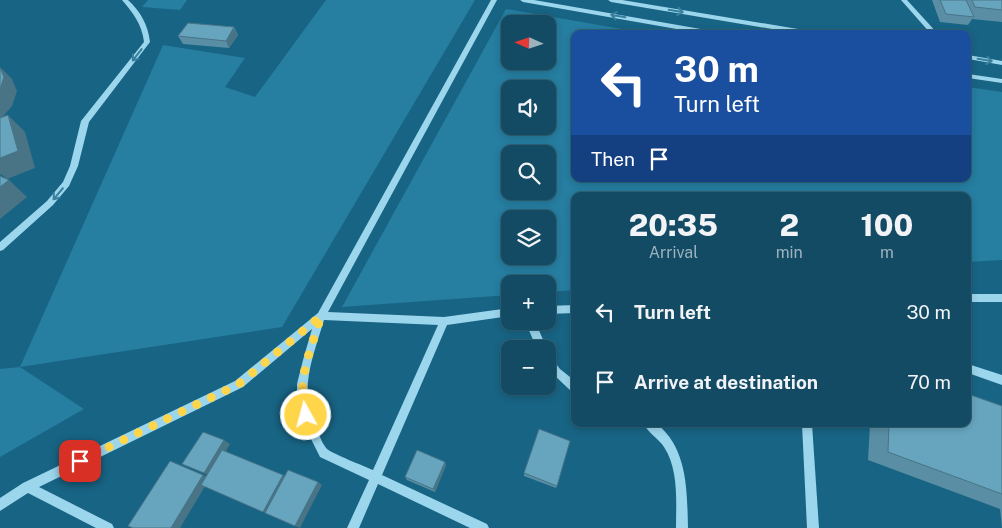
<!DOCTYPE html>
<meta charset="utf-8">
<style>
body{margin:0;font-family:"Public Sans",sans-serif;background:#1b5269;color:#f1f3f6;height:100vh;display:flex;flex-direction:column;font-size:19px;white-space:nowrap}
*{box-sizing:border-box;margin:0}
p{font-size:16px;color:#9cb3be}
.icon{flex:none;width:28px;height:28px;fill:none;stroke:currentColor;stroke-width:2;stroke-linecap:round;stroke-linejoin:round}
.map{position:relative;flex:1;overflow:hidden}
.side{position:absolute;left:571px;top:192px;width:400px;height:235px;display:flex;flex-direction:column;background:#124b63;border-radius:10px;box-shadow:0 2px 8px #0003,0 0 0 1px #316378}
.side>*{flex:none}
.banner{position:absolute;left:571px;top:30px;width:400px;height:152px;border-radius:10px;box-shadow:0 2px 8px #0003,0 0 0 1px #316378;background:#1a4fa0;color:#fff;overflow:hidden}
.needle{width:32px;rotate:273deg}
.fabs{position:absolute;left:501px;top:15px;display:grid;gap:10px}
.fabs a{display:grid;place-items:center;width:55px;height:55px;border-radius:10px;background:#124b63;box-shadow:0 2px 8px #0003,0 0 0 1px #316378;font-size:25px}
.pin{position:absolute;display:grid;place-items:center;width:42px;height:42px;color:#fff;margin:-21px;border-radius:10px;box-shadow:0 2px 8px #0006}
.me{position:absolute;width:55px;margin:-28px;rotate:353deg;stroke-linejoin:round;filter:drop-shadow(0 0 4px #0008)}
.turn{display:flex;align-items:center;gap:18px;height:105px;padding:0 20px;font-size:22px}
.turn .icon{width:65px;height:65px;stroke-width:2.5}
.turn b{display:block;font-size:35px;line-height:42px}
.then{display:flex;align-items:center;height:48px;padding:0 20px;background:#0003;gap:10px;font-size:19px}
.eta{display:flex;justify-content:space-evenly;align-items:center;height:85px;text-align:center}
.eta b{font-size:30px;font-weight:800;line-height:35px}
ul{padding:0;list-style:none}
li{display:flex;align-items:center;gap:15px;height:70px;padding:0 20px}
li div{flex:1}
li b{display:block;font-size:19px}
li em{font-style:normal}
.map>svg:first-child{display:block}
.green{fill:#267ea1;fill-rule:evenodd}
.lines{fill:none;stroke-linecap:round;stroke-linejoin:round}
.minor{fill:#9cd6ec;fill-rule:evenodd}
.wall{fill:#598ea4}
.shaded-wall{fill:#487486}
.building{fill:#67a5bf;stroke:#487486}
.oneway{stroke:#39809e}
.route{stroke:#ffd54a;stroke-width:9;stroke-dasharray:0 16.2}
</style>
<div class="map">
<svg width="1002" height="528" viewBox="0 0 1002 528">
<rect width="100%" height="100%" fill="#186484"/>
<g class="green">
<path d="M 148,0 L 187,0 L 180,10 L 142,7 Z"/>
<path d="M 326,0 L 475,0 L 282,327 L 20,367 L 84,409 L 0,457 L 0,369 L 20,367 L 163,45 L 245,58 L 225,87 L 255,97 Z"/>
<path d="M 506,9 L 651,34 L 575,34 L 575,179 L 968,179 L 968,87 L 1002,92 L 1002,260 L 968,262 L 968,196 L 575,196 L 575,290 L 548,292 L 548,284 L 510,284 L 510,295 L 342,307 ZM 510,24 L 548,24 L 548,61 L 510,61 ZM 510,89 L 548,89 L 548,126 L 510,126 ZM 510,154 L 548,154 L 548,191 L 510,191 ZM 510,219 L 548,219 L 548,256 L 510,256 Z"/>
</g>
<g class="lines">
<g class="minor">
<path d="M 122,0 L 128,0 C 141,12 148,25 150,42 L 89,122 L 78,166 L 69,186 L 53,205 L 3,250 L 0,251 L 0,242 L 47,201 L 63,182 L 70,166 L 81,121 L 144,42 C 142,24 133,13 122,0 Z"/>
<path d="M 491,0 L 497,0 L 328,312 L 444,317 L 510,308 L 510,316 L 447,325 L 382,475 L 487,524 L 489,528 L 470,528 L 378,484 L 359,528 L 347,528 L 369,480 L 320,457 L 303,423 L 297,403 L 297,384 L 303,360 L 312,329 L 243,387 L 39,487 L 112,524 L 114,528 L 96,528 L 28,493 L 0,511 L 0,498 L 23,483 L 235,381 L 318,313 ZM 324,320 L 438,325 L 373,470 C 364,466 333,454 327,449 C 323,445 320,437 318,432 C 297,393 312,360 324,320 Z"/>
<path d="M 520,0 L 534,0 L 718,32 L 721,34 L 705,34 L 523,2 Z"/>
<path d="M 608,0 L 622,0 L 816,32 L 819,34 L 802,34 L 611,2 Z"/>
<path d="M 901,0 L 907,0 L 938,34 L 931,34 Z"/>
<path d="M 968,55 L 1002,61 L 1002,65 L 968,59 Z"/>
<path d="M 968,74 L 1002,79 L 1002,83 L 968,78 Z"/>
<rect x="968" y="294" width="34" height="8"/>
<path d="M 575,305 L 575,313 L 548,314 L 548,306 Z"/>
<path d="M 525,321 L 535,321 L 547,349 L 537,349 Z"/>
<path d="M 548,355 L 551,357 L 560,369 L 575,381 L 575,393 L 571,391 L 554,375 L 548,367 Z"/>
<path d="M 968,364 L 1002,375 L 1002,385 L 968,373 Z"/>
<path d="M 644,424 L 657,424 C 688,449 687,491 688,528 L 676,528 C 676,502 679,470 664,447 C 659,439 647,432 644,424 Z"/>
<path d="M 802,424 L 812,424 L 819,528 L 807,528 Z"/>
</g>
</g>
<g class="wall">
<path d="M 932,0 L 1002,0 L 1002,22 L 972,19 L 968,25 L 940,22 Z"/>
<path d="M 234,27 L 238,35 L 229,48 L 183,44 L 178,36 Z"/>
<path d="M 1002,406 L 1002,528 L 1000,509 L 868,460 L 870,424 L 968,424 Z"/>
<path d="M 446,465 L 435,492 L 407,480 L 405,477 Z"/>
<path d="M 524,473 L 557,486 L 556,488 L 524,476 Z"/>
</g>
<g class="shaded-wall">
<path d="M 234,27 L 238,35 L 229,48 L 226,41 Z"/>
<path d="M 0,67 L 12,79 L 17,91 L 12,106 L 0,120 Z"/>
<path d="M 8,115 L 25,132 L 35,168 L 7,179 L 1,174 L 0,176 L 0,158 Z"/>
<path d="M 9,180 L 27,197 L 0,219 L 0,187 Z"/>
<path d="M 224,440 L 230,444 L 211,477 L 204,473 Z"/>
<path d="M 445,462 L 446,465 L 435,492 L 433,489 Z"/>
<path d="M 203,475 L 210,478 L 180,528 L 171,528 Z"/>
<path d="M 283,475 L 288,478 L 269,514 L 263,512 Z"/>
<path d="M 318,482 L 322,485 L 300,528 L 295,526 Z"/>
</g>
<g class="building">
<path d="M 940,0 L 966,0 L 974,17 L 946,14 Z"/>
<path d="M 972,0 L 1002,0 L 1002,10 L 975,7 Z"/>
<path d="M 188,23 L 234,27 L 226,41 L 178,36 Z"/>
<path d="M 0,68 L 4,77 L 0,89 Z"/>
<path d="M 8,115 L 18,151 L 0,158 L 0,118 Z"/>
<path d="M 0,176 L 9,180 L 0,187 Z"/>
<path d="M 968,394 L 1002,406 L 1002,494 L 888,452 L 889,424 L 968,424 Z"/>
<path d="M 539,429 L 570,441 L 557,486 L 524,473 Z"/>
<path d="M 203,432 L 224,440 L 204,473 L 182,464 Z"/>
<path d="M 222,450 L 283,475 L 263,512 L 201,485 Z"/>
<path d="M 417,450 L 445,462 L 433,489 L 405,477 Z"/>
<path d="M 170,461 L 203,475 L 171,528 L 133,528 L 128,526 Z"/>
<path d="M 288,470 L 318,482 L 295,526 L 265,513 Z"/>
</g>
<defs><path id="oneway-shaft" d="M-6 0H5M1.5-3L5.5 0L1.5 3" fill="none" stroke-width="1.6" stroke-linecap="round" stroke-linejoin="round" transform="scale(1.25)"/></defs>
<g class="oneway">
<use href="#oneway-shaft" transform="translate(676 11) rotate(10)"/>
<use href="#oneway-shaft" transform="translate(618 16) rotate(-170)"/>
<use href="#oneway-shaft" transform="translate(137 55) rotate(128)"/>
<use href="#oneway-shaft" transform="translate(985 60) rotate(9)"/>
<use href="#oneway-shaft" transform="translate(58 194) rotate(130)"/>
</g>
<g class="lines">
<path class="route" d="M 80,461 L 239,384 L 321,316 C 312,347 295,383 306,415"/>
</g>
</svg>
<div class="fabs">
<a><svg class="needle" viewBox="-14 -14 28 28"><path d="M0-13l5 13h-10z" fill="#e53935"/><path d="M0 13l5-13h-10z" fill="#9cb3be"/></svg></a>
<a><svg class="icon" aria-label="sound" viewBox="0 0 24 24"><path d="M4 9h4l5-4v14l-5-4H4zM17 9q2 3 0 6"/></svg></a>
<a><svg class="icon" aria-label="search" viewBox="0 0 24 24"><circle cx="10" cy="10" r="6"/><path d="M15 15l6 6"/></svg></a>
<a><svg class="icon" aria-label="layers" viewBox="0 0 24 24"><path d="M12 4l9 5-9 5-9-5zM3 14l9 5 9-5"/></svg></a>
<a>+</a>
<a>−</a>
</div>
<div class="pin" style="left:80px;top:461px;background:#d93025"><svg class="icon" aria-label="arrive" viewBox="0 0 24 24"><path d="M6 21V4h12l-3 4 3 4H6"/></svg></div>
<svg class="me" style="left:306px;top:415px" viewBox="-20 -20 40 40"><circle r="17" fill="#ffd54a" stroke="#fff" stroke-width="3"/><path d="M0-11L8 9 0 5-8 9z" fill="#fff"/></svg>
<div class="banner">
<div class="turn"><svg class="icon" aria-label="left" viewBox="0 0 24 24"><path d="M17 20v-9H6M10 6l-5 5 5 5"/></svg><div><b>30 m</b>Turn left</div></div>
<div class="then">Then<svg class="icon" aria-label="arrive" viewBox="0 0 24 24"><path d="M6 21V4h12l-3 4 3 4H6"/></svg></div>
</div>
<section class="side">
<div class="eta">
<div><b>20:35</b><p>Arrival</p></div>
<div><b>2</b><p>min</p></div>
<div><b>100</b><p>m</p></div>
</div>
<ul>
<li><svg class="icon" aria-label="left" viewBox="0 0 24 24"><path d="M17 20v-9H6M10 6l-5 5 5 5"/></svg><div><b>Turn left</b></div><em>30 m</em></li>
<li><svg class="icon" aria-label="arrive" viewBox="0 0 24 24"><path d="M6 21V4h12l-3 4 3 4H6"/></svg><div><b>Arrive at destination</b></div><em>70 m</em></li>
</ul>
</section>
</div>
